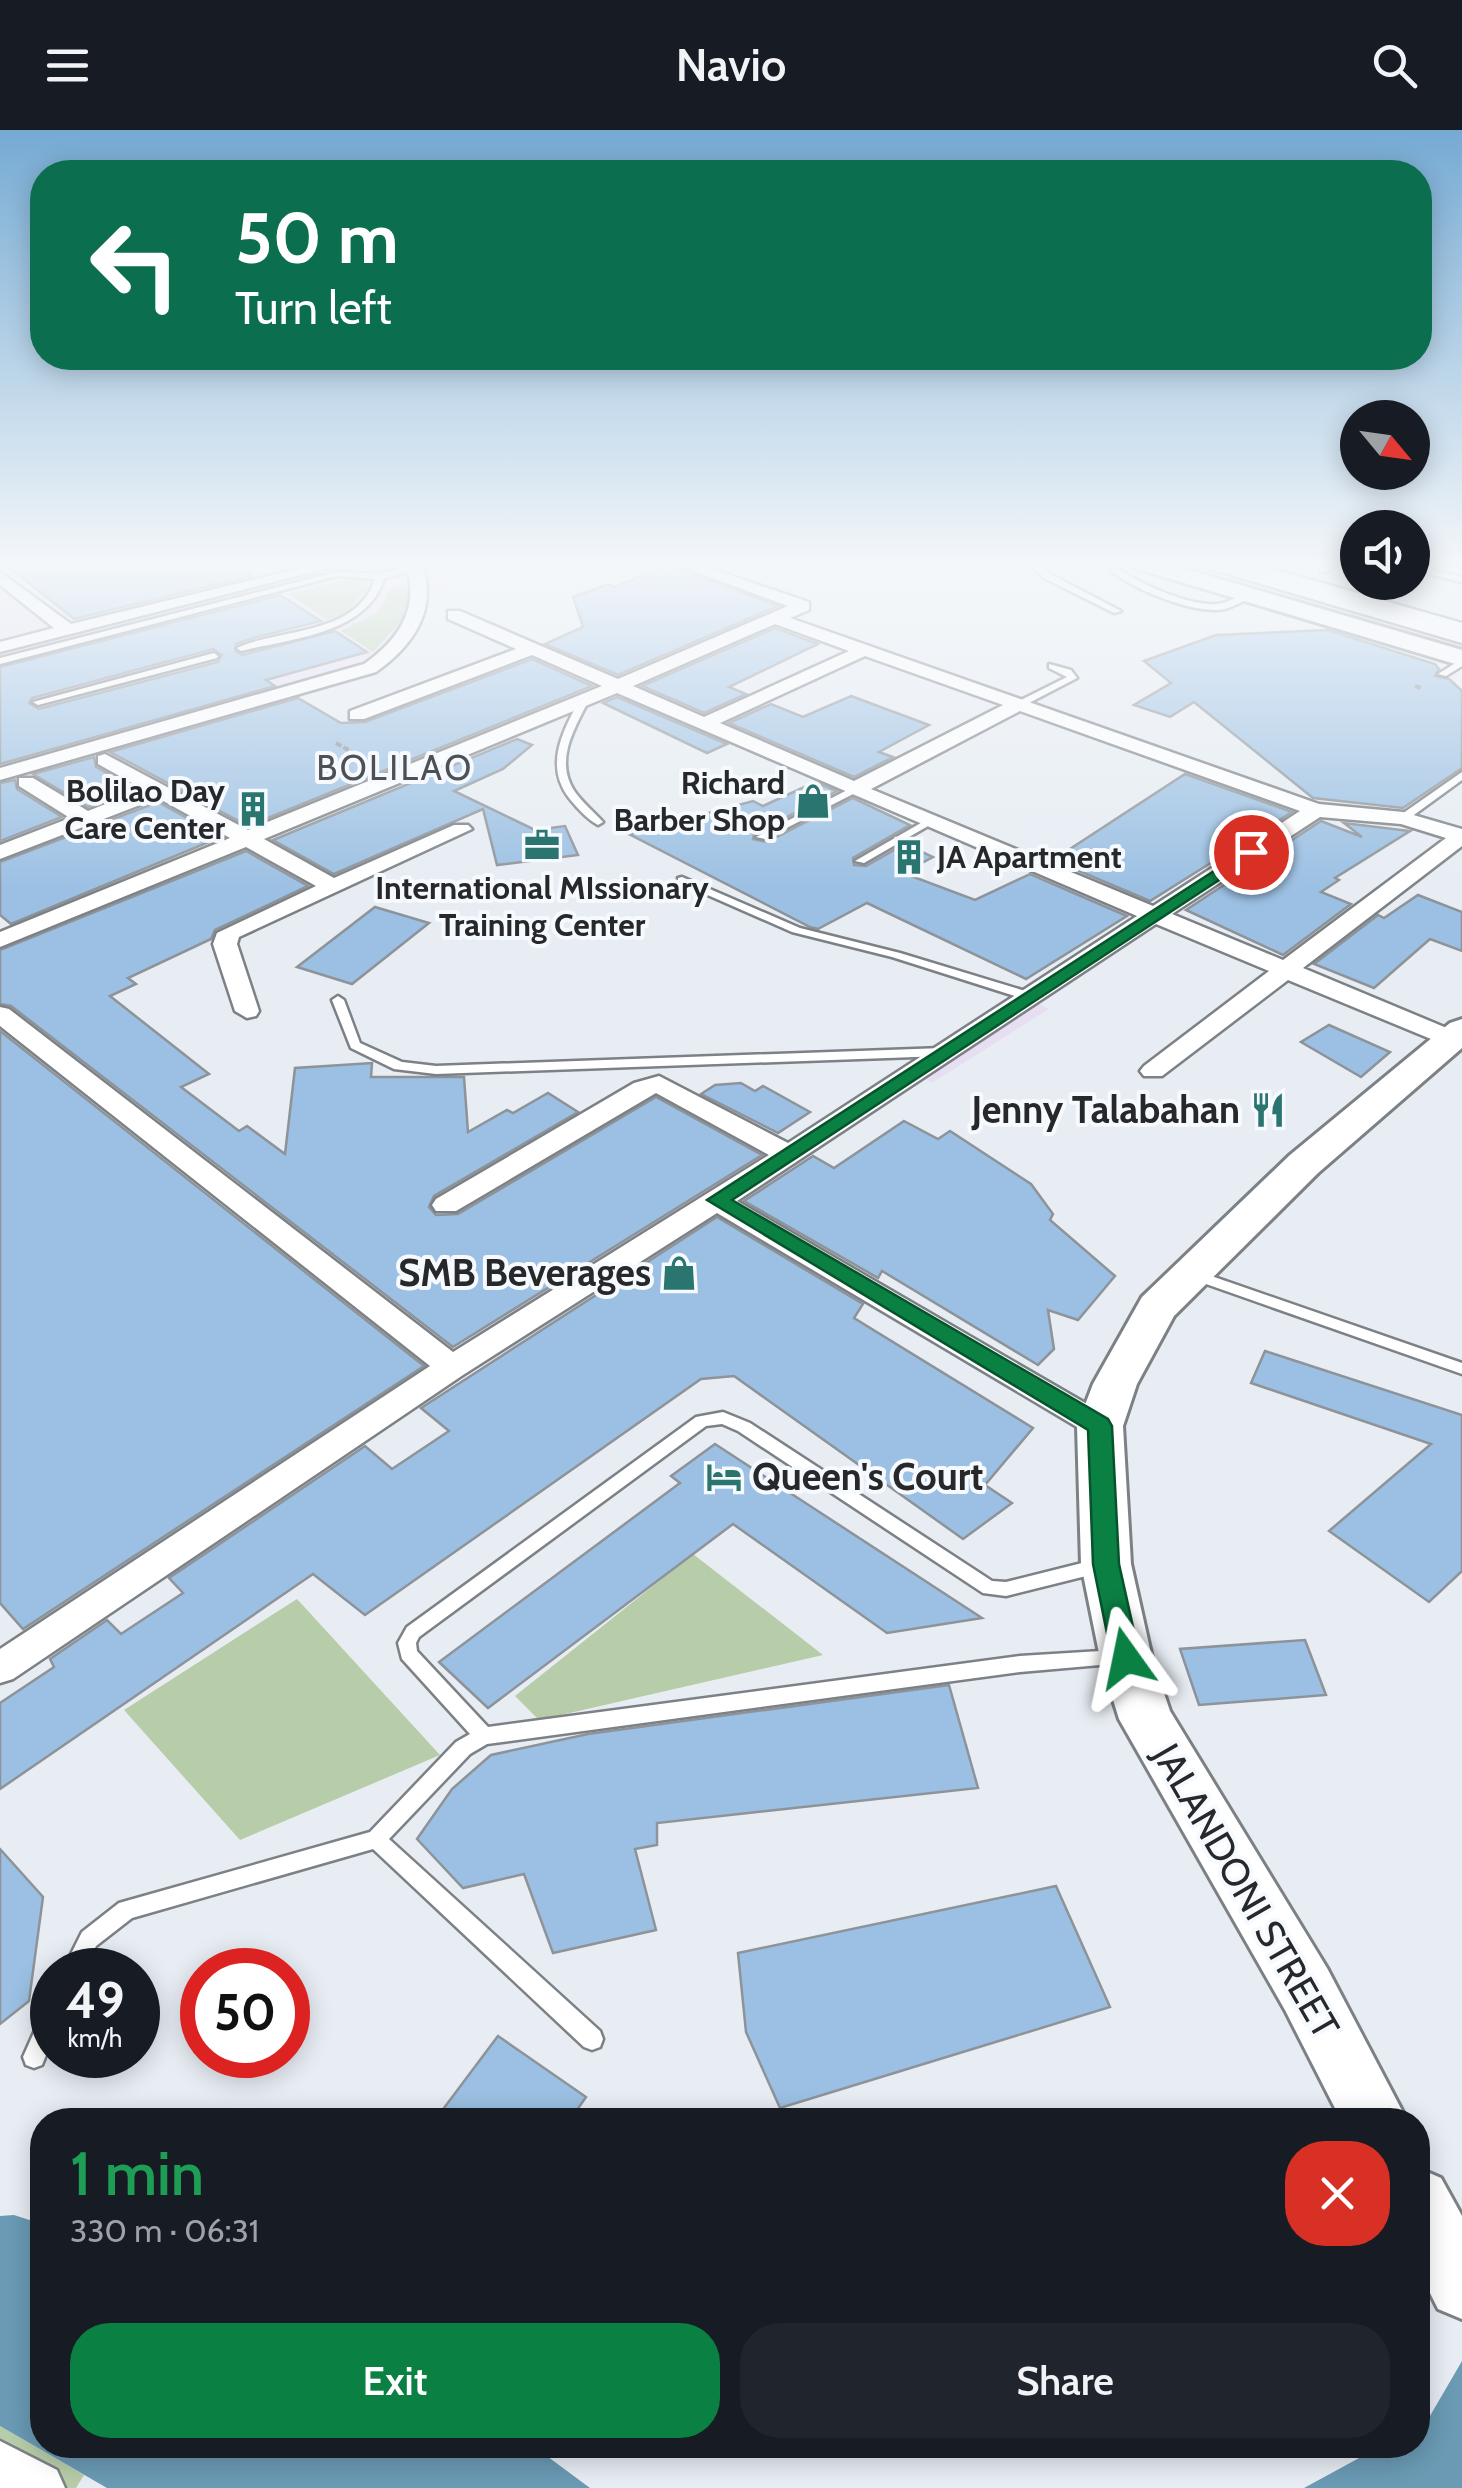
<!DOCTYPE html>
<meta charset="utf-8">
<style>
body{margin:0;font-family:Cabin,sans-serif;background:#20242c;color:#f1f3f6;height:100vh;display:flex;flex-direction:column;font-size:38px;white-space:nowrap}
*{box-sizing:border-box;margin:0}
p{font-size:32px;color:#9ea1a6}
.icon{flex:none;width:55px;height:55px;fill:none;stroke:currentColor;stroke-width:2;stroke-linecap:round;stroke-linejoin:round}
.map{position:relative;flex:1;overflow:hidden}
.panel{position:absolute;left:30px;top:1978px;width:1400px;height:350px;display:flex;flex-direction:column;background:#171b24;border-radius:40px;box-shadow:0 5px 25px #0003}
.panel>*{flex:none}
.top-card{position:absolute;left:30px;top:30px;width:1402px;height:210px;border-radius:40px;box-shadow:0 5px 25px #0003;background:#0b6e4f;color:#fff;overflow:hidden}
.needle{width:65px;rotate:119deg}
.controls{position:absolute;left:1340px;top:270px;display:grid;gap:20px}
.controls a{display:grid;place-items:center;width:90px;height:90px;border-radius:50%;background:#171b24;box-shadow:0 5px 25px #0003;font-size:50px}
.speed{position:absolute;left:30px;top:1818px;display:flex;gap:20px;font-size:50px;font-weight:700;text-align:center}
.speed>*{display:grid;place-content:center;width:130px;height:130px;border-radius:50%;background:#171b24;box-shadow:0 5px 25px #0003;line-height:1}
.speed small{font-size:25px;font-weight:400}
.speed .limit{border:15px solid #d22;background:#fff;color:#111}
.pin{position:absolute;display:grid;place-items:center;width:85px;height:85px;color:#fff;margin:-42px;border:5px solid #fff;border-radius:50%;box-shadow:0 2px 10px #0007}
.me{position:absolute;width:110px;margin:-55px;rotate:348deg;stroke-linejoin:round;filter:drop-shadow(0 0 8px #0008)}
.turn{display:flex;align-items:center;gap:35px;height:210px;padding:0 40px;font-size:45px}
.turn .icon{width:130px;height:130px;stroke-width:2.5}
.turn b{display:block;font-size:70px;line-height:85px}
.round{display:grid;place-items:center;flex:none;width:105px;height:105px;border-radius:40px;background:#20242c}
.head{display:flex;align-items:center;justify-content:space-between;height:170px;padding:0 40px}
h1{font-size:60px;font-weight:600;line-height:75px;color:#1e9e55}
.action{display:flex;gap:20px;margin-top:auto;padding:20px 40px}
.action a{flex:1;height:115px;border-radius:40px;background:#0b8043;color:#fff;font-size:40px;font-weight:600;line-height:115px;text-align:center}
.action a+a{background:#20242c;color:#f1f3f6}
header{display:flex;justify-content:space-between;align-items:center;height:130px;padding:0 40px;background:#171b24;font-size:45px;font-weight:600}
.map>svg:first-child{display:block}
.commercial{fill:#e7def2}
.green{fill:#b7cca8}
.water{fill:#6a9ab4}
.building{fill:#9bc0e3;stroke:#8d9398;stroke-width:2.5;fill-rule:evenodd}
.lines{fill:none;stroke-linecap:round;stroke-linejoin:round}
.lane-casing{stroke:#7c8186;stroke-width:5}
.street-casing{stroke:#7c8186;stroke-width:5}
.secondary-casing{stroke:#7c8186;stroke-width:6}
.highway-casing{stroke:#7c8186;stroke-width:5}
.path{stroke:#8a8e92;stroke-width:4;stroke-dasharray:6 2.5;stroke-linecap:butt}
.lane{fill:#fff;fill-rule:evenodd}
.street{fill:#fff;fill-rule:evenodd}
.secondary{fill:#fff;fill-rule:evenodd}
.highway{fill:#fff;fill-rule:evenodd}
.route{fill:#0b8043;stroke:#07532c;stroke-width:2.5}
.labels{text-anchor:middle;stroke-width:8;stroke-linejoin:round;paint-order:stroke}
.far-poi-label{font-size:32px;font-weight:bold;fill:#26282a;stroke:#f6faff;text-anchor:end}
.far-quarter-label{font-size:35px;letter-spacing:2.5px;fill:#4c5155;stroke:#f6faff}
.poi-label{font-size:38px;font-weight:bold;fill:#26282a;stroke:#f6faff;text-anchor:end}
.street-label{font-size:38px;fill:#26282a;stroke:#f6faff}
</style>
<header><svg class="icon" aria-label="menu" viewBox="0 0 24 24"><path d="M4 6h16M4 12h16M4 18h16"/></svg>Navio<svg class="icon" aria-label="search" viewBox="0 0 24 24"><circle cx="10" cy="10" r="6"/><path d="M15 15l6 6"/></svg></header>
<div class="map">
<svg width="1462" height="2358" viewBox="0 0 1462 2358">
<rect width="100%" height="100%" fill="#e7edf3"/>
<g class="commercial">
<path d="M 0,432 L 494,432 L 433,464 L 410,503 L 370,546 L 0,656 Z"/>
<path d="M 1035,872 L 1049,879 L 932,953 L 921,945 Z"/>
</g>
<g class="green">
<path d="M 357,447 L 366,451 L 368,457 L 346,483 L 328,490 L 288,464 Z"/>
<path d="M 414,455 L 403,489 L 373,522 L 341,501 L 377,483 L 392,457 Z"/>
<path d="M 693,1424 L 823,1525 L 539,1590 L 515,1566 Z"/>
<path d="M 297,1469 L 440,1625 L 240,1710 L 124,1580 Z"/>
<path d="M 0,2296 L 84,2345 L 76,2358 L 0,2358 Z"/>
</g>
<g class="water">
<path d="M 14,2085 L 42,2094 L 42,2315 L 532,2315 L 590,2358 L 107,2358 L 0,2296 L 0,2086 Z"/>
<path d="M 1462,2231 L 1462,2358 L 1304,2358 L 1383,2315 L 1418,2315 L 1418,2296 L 1427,2291 Z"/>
</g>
<g class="building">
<path d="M 2,432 L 231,432 L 252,446 L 74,489 Z"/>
<path d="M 668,435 L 778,476 L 618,545 L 545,514 L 583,497 L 573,467 L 608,454 L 614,457 Z"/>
<path d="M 280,465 L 321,491 L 253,508 L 236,514 L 235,521 L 242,525 L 335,501 L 367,522 L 266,550 L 275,556 L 0,634 L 0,537 ZM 213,519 L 222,525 L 218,532 L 39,579 L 29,573 L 32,568 Z"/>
<path d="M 775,498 L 818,514 L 729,557 L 746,564 L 704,583 L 642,556 Z"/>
<path d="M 1328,500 L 1435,534 L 1439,539 L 1435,546 L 1449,549 L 1462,561 L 1462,638 L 1403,678 L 1313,668 L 1194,572 L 1170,587 L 1134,575 L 1171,553 L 1144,531 L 1216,505 Z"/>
<path d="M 532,529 L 592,556 L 248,696 L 110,622 L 298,568 L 341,593 L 365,592 Z"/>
<path d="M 851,566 L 929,595 L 879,622 L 893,627 L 854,647 L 729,593 L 771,574 L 803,587 Z"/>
<path d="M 617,567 L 727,614 L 707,623 L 603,573 Z"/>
<path d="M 517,609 L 532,615 L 503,639 L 454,661 L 535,700 L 565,696 L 578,725 L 497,735 L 483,679 L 334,744 L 273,710 Z"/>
<path d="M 94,627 L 96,637 L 134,658 L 88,677 L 33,644 Z"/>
<path d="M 1185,644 L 1292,682 L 1150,771 L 1053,730 Z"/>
<path d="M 15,650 L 17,659 L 62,687 L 0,711 L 0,653 Z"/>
<path d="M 815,652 L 837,661 L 754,704 L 753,709 L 767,712 L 853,668 L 910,695 L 853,728 L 854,735 L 866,736 L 905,714 L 933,727 L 903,743 L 975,770 L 1030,744 L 1127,786 L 1026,849 L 867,773 L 818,799 L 810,797 L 629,704 L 753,671 L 763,676 Z"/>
<path d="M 158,672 L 221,707 L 11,794 L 0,785 L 0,732 Z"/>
<path d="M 1321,691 L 1362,707 L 1344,693 L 1410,701 L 1335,748 L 1339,750 L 1321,762 L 1351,774 L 1283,825 L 1186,780 Z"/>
<path d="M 246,721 L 308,756 L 215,800 L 211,809 L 128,848 L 136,854 L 110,866 L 209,944 L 181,957 L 239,1001 L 247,996 L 285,1024 L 295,938 L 372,933 L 371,947 L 464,947 L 468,1002 L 507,980 L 513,983 L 548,963 L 578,982 L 434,1066 L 429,1077 L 436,1085 L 458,1084 L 656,967 L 762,1025 L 453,1217 L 11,876 L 0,874 L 0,820 Z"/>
<path d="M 1418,765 L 1462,782 L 1462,821 L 1430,809 L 1374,858 L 1314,834 L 1378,785 L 1384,788 Z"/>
<path d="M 375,777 L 429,793 L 352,854 L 297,837 Z"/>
<path d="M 1329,895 L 1390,922 L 1361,947 L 1301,912 Z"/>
<path d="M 0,901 L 424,1236 L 23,1499 L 0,1473 Z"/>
<path d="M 741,953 L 755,961 L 763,956 L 810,982 L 778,1003 L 701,964 L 715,955 Z"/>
<path d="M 904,991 L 938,1009 L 950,1001 L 1031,1054 L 1053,1084 L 1050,1090 L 1115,1146 L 1078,1190 L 1048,1180 L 1054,1219 L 1038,1235 L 882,1141 L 878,1148 L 744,1071 L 813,1026 L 834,1038 Z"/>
<path d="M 717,1087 L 863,1174 L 854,1188 L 1033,1298 L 985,1355 L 1012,1373 L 963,1409 L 734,1246 L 701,1249 L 365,1485 L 313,1444 L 0,1659 L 0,1573 L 54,1537 L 50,1529 L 107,1490 L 121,1504 L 183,1463 L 169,1448 L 365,1316 L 392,1339 L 449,1301 L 421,1278 Z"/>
<path d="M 1265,1221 L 1462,1285 L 1462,1441 L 1429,1472 L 1329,1401 L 1431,1314 L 1251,1253 Z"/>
<path d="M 715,1314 L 982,1488 L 887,1503 L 733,1394 L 488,1578 L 439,1532 L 680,1353 L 671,1346 Z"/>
<path d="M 1305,1510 L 1326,1565 L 1199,1575 L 1180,1519 Z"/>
<path d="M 949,1555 L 978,1658 L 657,1693 L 657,1715 L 635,1719 L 656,1800 L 553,1823 L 524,1744 L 463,1758 L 417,1709 L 452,1659 L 491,1625 L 588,1604 Z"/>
<path d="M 0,1719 L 43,1767 L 29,1871 L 0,1894 Z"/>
<path d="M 1056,1756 L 1110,1877 L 780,1978 L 746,1902 L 738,1823 Z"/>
<path d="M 498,1906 L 586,1967 L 570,1990 L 435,1990 Z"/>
</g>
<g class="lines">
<defs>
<g id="lane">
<path d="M 1026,432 L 1034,432 L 1050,444 L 1121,481 L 1114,483 L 1044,448 Z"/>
<path d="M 1115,432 L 1123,432 L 1119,439 C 1143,455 1188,476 1217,474 C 1231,473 1241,462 1254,465 C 1246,470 1235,476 1225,479 C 1194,485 1133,459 1110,440 Z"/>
<path d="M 1333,432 L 1342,432 L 1326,442 L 1320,442 L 1320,438 Z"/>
<path d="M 415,434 L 418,434 L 418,438 L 384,449 C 367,504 289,509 241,521 L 237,518 C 280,498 357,506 375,449 L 337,446 L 0,534 L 0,528 L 337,442 L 380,444 Z"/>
<path d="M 1412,435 L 1462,447 L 1462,452 L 1412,440 Z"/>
<path d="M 214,523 L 218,526 L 217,528 L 38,575 L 33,572 Z"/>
<path d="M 1462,529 L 1462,536 L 1446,546 L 1438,544 Z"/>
<path d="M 1049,534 L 1071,540 L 1077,548 L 1025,575 L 1019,575 L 1019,571 L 1067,547 L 1049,538 Z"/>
<path d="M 584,567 L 589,570 C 574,599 554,631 575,662 C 583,673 594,682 603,692 L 598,695 C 587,689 577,678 569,668 C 544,635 563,602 579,570 Z"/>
<path d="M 1462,642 L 1462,650 L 1407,690 L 1399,690 L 1399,686 Z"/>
<path d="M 855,656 L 860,659 L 859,661 L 765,709 L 756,707 Z"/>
<path d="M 926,690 L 935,692 L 864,733 L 855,731 Z"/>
<path d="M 682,747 L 800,798 L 900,823 L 1032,863 L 1034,866 L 1032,869 L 1024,869 L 892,827 L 792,802 L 678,752 L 678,748 Z"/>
<path d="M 338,866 L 344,870 L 360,913 L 402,932 L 436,936 L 943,918 L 949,922 L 943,926 L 436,944 L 394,939 L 351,918 L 332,870 Z"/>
<path d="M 1194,1140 L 1462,1233 L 1462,1244 L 1189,1148 L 1187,1145 L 1189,1142 Z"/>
<path d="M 723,1282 L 750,1293 L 992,1451 L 1006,1452 L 1102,1428 L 1108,1430 L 1111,1435 L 1108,1440 L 1102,1442 L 1006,1466 L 983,1463 L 738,1301 L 722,1294 L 706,1296 L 419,1507 L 416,1513 L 417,1521 L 488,1597 L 1020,1526 L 1117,1520 L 1123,1523 L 1126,1528 L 1123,1533 L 1020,1542 L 487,1614 L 470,1624 L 389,1709 L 600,1901 L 603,1909 L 600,1917 L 592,1920 L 584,1917 L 373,1719 L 132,1788 L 96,1816 L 85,1840 L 63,1840 L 82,1802 L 119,1773 L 370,1702 L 456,1612 L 470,1604 L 402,1529 L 398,1513 L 407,1497 L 696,1287 Z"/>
<path d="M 52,1876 L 52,1910 L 42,1935 L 34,1938 L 26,1935 L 23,1927 L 44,1880 Z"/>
</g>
<g id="street">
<path d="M 326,432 L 352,432 L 0,522 L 0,512 L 54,498 L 0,455 L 0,442 L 71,494 Z"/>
<path d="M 405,432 L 421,432 C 439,478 414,515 376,542 L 0,650 L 0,638 L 364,534 C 400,509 421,476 405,432 Z"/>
<path d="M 669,432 L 691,432 L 809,472 L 809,480 L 790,488 L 1319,674 L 1403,682 L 1462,699 L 1462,716 L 1303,838 L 1461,904 L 1462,913 L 1443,914 L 1288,850 L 1162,946 L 1144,946 L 1140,941 L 1144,936 L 1269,841 L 1156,794 L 737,1071 L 1111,1288 L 1116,1296 L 1111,1304 L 1100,1308 L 1089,1304 L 717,1083 L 463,1245 L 13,1549 L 0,1553 L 0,1519 L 430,1236 L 0,896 L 0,877 L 9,879 L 453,1222 L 769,1025 L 656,963 L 456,1081 L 436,1081 L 432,1075 L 436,1069 L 634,953 L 659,946 L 788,1013 L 1137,786 L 617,563 L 264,709 L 334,748 L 454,695 L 468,695 L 472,699 L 239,807 L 237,814 L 259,881 L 256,886 L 247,888 L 235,881 L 213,814 L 217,803 L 316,756 L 246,717 L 0,817 L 0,802 L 230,708 L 158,668 L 0,729 L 0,715 L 70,688 L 19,656 L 19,648 L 33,648 L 88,681 L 143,659 L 98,634 L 98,626 L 105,624 L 248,700 L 602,556 L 532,525 L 364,589 L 350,589 L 350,581 L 516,519 L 448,489 L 448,481 L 460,481 L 618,549 L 788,476 ZM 775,494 L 849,521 L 704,587 L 633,556 ZM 865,526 L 1003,575 L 854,651 L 720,593 ZM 1020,581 L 1300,681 L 1153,776 L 871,659 ZM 1320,687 L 1401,694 L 1446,708 L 1283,830 L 1172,784 Z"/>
<path d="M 0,2311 L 57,2340 L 65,2358 L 0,2358 Z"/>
</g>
<g id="secondary">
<path d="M 1128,432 L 1162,432 L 1462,520 L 1462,536 L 1131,437 Z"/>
<path d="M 1462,889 L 1462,918 L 1318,1043 L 1174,1186 L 1137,1254 L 1123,1296 L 1131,1434 L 1152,1528 L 1170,1581 L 1327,1838 L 1407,1990 L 1341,1990 L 1285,1880 L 1119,1589 L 1100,1528 L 1081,1434 L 1077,1296 L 1093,1254 L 1142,1167 L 1290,1025 L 1450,893 Z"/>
<path d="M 1418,2038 L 1441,2048 L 1462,2086 L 1462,2189 L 1438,2179 L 1418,2139 Z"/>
</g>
<path id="highway" d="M 1203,432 L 1249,432 L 1462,493 L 1462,513 L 1207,438 Z"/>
</defs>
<use href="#lane" class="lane-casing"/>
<use href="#street" class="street-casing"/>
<use href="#secondary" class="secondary-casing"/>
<use href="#highway" class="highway-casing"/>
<g class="path">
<path d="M 1415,556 L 1421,558"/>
<path d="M 336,613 L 370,632"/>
</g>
<use href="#lane" class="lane"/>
<use href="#street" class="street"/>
<use href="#secondary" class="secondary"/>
<use href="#highway" class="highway"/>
</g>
<linearGradient id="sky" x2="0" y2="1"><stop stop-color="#75aad3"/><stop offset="0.57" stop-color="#f4f7fa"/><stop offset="1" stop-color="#f4f7fa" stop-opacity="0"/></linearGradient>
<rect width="1462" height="762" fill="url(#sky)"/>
<path class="route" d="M 1251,717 L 1259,722 L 1257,725 L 732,1070 L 1108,1289 L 1112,1296 L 1119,1434 L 1140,1528 L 1136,1536 L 1126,1539 L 1116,1536 L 1112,1528 L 1093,1434 L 1088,1300 L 707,1070 Z"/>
<defs>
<symbol id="shop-bare" viewBox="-9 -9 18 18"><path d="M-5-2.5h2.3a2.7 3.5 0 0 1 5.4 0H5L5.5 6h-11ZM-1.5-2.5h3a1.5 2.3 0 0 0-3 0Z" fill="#2b7571" stroke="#f6faff" stroke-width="2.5" paint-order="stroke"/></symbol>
<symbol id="building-bare" viewBox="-9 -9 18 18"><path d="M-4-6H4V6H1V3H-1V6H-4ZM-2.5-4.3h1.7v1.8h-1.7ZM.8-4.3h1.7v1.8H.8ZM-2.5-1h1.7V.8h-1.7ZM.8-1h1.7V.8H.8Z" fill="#2b7571" stroke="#f6faff" stroke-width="2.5" paint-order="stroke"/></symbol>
<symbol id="office-bare" viewBox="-9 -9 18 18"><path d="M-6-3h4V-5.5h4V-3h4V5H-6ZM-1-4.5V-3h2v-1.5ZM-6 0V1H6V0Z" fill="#2b7571" stroke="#f6faff" stroke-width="2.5" paint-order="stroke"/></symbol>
<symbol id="restaurant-bare" viewBox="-9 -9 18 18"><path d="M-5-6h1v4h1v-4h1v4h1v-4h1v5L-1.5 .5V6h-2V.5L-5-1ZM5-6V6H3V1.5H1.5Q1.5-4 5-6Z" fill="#2b7571" stroke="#f6faff" stroke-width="2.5" paint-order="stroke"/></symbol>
<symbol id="hotel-bare" viewBox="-9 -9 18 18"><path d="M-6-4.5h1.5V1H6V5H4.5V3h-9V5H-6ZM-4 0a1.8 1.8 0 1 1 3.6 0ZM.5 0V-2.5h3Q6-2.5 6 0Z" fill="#2b7571" stroke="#f6faff" stroke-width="2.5" paint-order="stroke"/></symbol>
</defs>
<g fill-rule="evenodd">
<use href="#shop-bare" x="788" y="646" width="50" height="50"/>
<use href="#building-bare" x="228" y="654" width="50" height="50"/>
<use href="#office-bare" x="517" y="690" width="50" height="50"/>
<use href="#building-bare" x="884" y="702" width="50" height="50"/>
<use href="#restaurant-bare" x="1243" y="955" width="50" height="50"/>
<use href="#shop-bare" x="654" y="1118" width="50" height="50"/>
<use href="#hotel-bare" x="699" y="1322" width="50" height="50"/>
</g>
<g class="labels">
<g class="far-poi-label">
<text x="785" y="664">Richard<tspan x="785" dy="37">Barber Shop</tspan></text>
<text x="225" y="672">Bolilao Day<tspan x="225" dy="37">Care Center</tspan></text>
<text x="937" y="738" text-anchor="start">JA Apartment</text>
<text x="542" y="769" text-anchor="middle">International MIssionary<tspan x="542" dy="37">Training Center</tspan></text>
</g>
<g class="far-quarter-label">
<text x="395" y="650">BOLILAO</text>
</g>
<g class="poi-label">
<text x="1240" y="993">Jenny Talabahan</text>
<text x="651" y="1156">SMB Beverages</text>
<text x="752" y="1360" text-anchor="start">Queen's Court</text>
</g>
<g class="street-label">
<text transform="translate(1246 1761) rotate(60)" y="13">JALANDONI STREET</text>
</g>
</g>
</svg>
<div class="controls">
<a><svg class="needle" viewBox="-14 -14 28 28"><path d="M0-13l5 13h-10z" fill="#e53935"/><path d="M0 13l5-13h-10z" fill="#9ea1a6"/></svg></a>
<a><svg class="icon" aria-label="sound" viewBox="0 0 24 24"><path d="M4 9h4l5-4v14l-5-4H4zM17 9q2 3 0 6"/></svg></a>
</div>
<div class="speed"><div>49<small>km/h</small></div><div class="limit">50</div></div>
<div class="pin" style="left:1251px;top:722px;background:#d93025"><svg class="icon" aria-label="arrive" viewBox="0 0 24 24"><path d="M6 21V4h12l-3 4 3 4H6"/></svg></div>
<svg class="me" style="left:1126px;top:1528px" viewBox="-20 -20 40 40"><path d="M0-17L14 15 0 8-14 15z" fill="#0b8043" stroke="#fff" stroke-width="4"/></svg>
<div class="top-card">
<div class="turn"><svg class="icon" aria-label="left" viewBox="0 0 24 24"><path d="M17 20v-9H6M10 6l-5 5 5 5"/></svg><div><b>50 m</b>Turn left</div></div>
</div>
<section class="panel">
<div class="head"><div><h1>1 min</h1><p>330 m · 06:31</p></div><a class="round" style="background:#d93025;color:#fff"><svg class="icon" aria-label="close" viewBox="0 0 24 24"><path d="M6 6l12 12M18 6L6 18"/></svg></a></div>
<div class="action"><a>Exit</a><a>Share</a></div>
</section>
</div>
